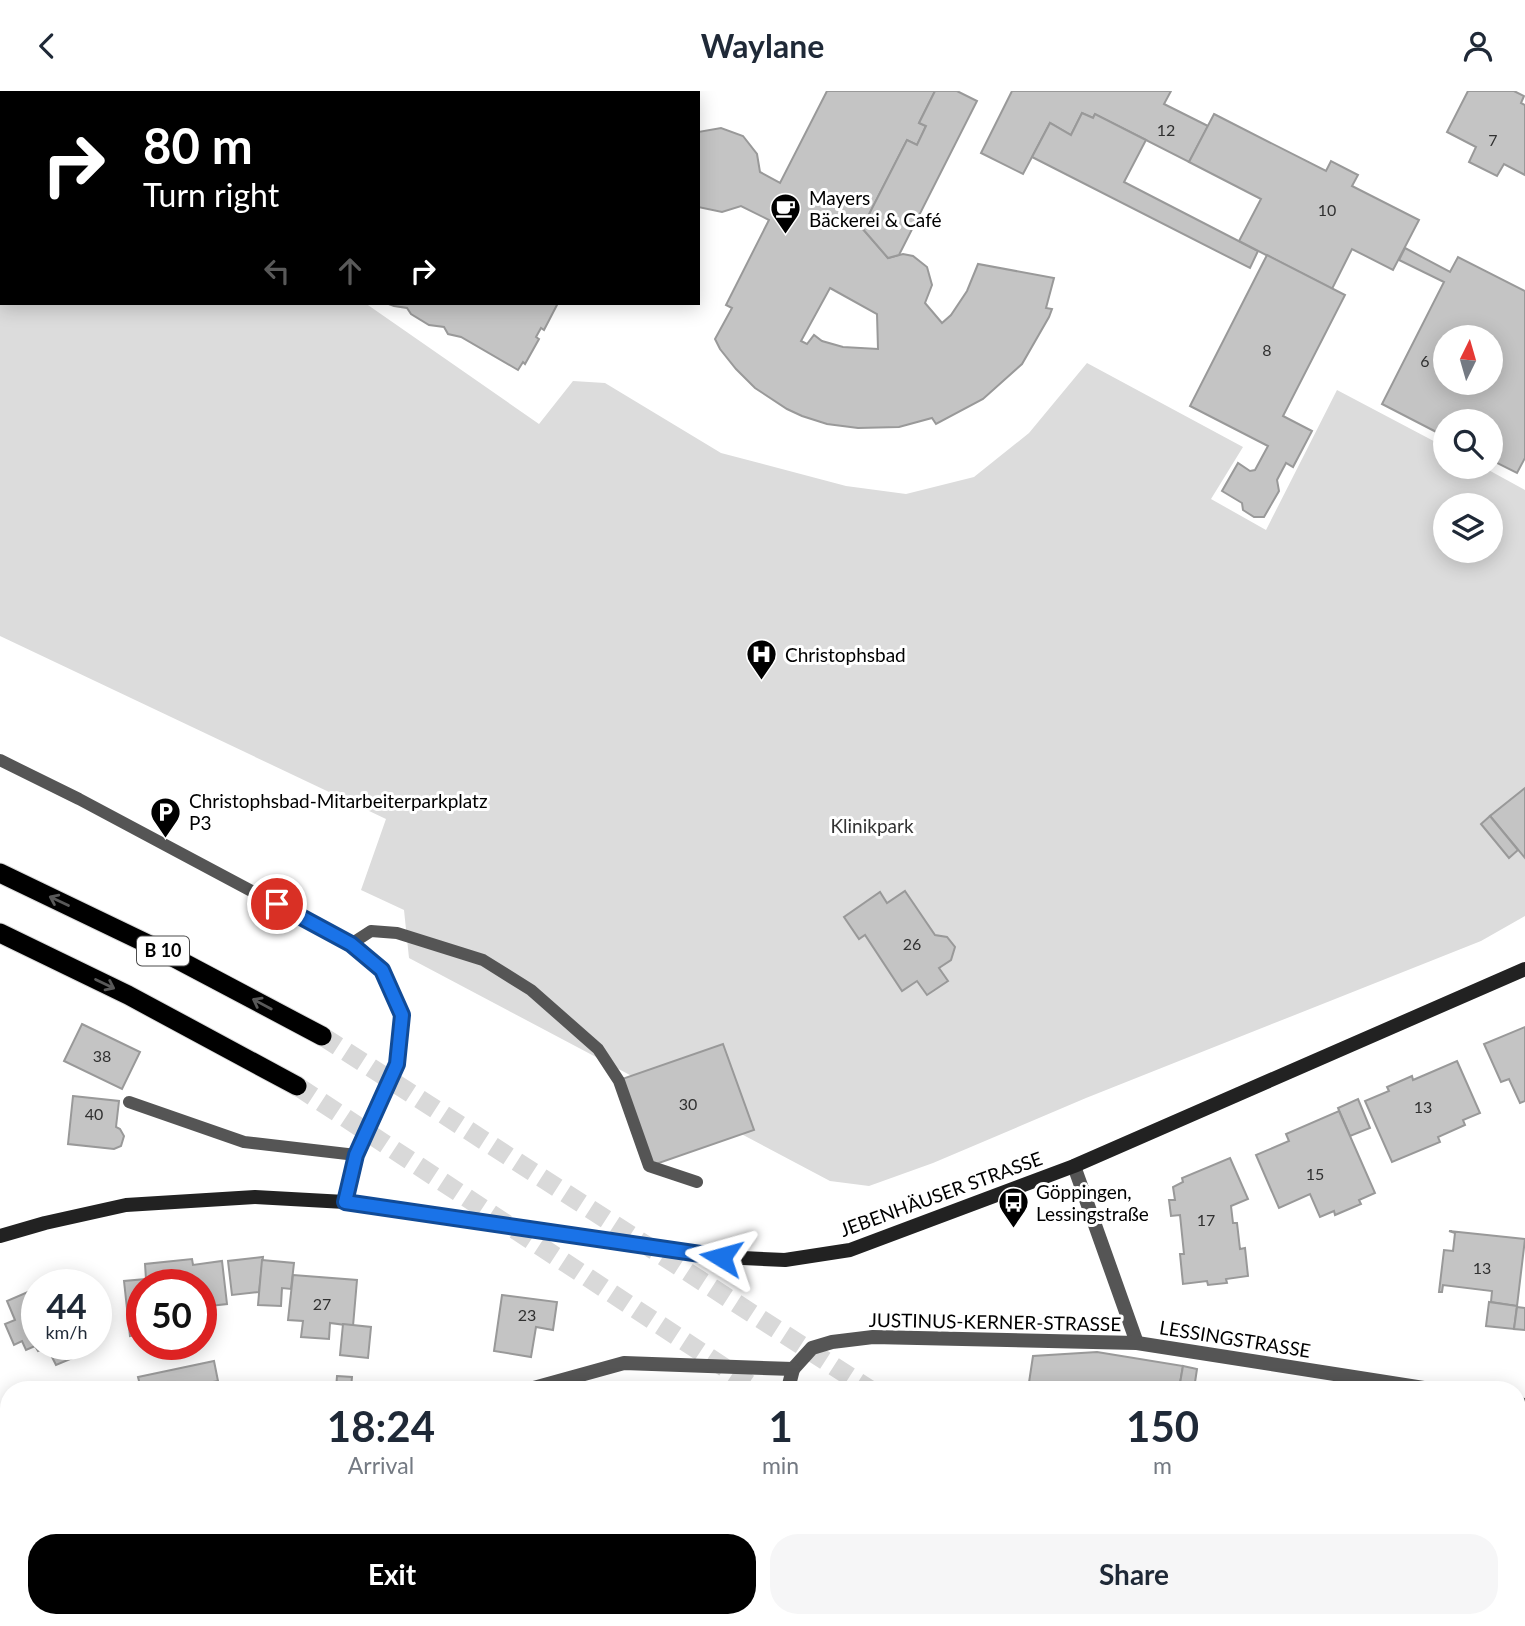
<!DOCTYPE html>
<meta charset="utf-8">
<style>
body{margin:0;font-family:Lato,sans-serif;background:#f6f6f7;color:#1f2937;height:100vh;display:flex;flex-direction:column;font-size:26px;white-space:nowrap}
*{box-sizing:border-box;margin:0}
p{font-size:23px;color:#747a83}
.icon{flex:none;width:38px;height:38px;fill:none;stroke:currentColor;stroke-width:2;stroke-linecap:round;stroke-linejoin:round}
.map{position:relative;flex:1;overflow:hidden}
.side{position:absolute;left:0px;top:1290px;width:1526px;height:247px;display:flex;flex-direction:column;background:#fff;border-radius:28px 28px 0 0;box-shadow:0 4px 18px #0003}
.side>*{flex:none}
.guide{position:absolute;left:0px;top:0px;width:700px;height:214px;box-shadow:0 4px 18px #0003;background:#000;color:#fff;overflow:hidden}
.needle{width:46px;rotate:5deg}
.controls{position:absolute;left:1433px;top:234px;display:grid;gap:14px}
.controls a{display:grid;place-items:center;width:70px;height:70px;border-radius:50%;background:#fff;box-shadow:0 4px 18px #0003;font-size:35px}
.speed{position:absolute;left:21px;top:1178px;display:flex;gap:14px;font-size:35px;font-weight:700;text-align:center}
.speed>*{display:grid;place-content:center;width:91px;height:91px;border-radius:50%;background:#fff;box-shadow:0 4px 18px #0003;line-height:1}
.speed small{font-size:18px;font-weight:400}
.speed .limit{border:10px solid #d22;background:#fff;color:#111}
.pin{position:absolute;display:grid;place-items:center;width:60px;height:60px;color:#fff;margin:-30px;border:4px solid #fff;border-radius:50%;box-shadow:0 2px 7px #0007}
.me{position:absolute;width:77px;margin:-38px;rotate:278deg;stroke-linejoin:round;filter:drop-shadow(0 0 5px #0008)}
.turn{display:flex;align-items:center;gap:24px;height:147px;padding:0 28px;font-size:32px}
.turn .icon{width:91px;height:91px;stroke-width:2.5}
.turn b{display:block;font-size:49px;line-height:60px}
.lanes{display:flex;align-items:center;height:66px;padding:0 28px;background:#0003;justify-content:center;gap:35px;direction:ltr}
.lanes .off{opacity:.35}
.eta{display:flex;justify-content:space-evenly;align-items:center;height:119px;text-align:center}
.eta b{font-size:42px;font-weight:700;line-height:49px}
.action{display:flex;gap:14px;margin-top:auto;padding:14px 28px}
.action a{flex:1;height:80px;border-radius:28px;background:#000;color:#fff;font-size:28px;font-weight:700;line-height:80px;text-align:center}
.action a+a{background:#f6f6f7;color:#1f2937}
header{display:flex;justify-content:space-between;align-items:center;height:91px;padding:0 28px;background:#fff;font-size:32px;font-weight:700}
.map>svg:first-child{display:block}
.green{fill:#dcdcdc;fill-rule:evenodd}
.building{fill:#c4c4c4;stroke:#999;stroke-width:2;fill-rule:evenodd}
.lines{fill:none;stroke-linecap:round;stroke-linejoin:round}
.trunk-tunnel{stroke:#d9d9d9;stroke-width:19;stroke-dasharray:19 10;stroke-linecap:butt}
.trunk-casing{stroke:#dbdbdb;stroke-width:21}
.service{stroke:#555;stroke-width:12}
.minor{stroke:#555;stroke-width:14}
.secondary{stroke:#222;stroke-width:14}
.trunk{stroke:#000;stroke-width:19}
.oneway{stroke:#595959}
.route-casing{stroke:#114b97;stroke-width:18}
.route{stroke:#1a73e8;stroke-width:12}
.labels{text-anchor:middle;stroke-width:6;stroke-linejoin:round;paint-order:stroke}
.number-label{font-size:16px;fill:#313131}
.shield{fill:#fff;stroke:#4c4c4c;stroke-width:2}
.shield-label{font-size:18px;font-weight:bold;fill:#000}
.poi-label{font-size:19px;fill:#000;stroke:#fff;text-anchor:start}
.park-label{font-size:19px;fill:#333;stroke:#fff}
.street-label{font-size:19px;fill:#000;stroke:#fff}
</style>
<header><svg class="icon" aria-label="back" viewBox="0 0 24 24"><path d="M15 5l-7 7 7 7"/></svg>Waylane<svg class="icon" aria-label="person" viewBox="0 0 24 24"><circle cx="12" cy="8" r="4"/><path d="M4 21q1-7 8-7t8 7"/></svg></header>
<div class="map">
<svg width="1525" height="1535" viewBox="0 0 1525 1535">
<rect width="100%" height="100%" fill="#fff"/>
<path class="green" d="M 0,75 L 2,212 L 365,212 L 539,333 L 573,290 L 605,292 L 721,362 L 846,395 L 906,403 L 974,386 L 1029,342 L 1087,272 L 1243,356 L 1211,408 L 1266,439 L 1337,299 L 1445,356 L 1446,376 L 1483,376 L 1525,399 L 1525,825 L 1481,850 L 1086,1007 L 933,1072 L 869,1095 L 830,1090 L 409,867 L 404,819 L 361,799 L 386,728 L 0,545 ZM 1446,415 L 1491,415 L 1491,460 L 1446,460 Z"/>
<g class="building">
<path d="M 0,0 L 20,2 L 2,2 L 2,61 Z"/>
<path d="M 30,0 L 123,0 L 127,2 L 28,2 Z"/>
<path d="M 211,0 L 433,0 L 210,2 Z"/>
<path d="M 460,0 L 539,0 L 459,2 Z"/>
<path d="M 827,0 L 935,0 L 919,32 L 926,35 L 917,54 L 907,49 L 862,137 L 888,167 L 903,163 L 913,165 L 927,176 L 932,194 L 925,212 L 942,232 L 951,224 L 967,200 L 978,173 L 1054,187 L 1046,217 L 1052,218 L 1049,226 L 1022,273 L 983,308 L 936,333 L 932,327 L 899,336 L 858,337 L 827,333 L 802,325 L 787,318 L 755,297 L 736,278 L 720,258 L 715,248 L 732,217 L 726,214 L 769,129 L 741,115 L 722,121 L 698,116 L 698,41 L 721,37 L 743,45 L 757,63 L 760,81 L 780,92 ZM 830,197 L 877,223 L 878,258 L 843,256 L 822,250 L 814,244 L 807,253 L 801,250 Z"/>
<path d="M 935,0 L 957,0 L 977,10 L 899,164 L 888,167 L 862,137 L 907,49 L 917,54 L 926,35 L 919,32 Z"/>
<path d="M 1012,0 L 1171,0 L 1164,13 L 1208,35 L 1189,71 L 1095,23 L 1093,27 L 1082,22 L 1071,44 L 1050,32 L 1023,83 L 981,62 Z"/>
<path d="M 1468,0 L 1514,0 L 1524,5 L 1521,12 L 1525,14 L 1525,84 L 1504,73 L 1497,85 L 1469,71 L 1476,56 L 1447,41 Z"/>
<path d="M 1082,22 L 1093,27 L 1095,23 L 1146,49 L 1124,91 L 1258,160 L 1250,177 L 1032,66 L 1050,32 L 1071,44 Z"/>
<path d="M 1214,23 L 1326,80 L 1331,70 L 1358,84 L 1352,95 L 1419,129 L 1393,179 L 1352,158 L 1332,198 L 1239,150 L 1261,108 L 1189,71 Z"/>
<path d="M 1405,157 L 1450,181 L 1458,166 L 1525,200 L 1525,367 L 1517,382 L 1491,369 L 1491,331 L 1446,331 L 1446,346 L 1382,313 L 1444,191 L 1399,169 ZM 1446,247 L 1491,247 L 1491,292 L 1446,292 Z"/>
<path d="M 1267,164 L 1345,204 L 1283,325 L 1312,340 L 1293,376 L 1286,372 L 1277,389 L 1279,400 L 1264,426 L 1254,426 L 1243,419 L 1242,412 L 1222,400 L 1238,372 L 1250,380 L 1255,379 L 1268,355 L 1190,315 Z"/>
<path d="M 386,212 L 558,212 L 544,239 L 541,237 L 536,246 L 539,248 L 525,273 L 523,271 L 518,279 L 461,246 L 448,243 L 444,236 L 429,234 L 411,223 L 407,217 L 394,215 Z"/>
<path d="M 1525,697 L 1525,767 L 1490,725 Z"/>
<path d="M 1490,725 L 1518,759 L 1509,767 L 1481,733 Z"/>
<path d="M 905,800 L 935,844 L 947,846 L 955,856 L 951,869 L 939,877 L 948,890 L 927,904 L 917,890 L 902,900 L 865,844 L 859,848 L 844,826 L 880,801 L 887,812 Z"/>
<path d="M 82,933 L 140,961 L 122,998 L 64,970 Z"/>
<path d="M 1525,936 L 1525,1010 L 1520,1012 L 1509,988 L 1501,991 L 1484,953 Z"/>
<path d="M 723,953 L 754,1039 L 653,1074 L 622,988 Z"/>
<path d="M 1457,970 L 1480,1022 L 1463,1029 L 1465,1034 L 1438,1046 L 1440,1051 L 1392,1071 L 1365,1010 L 1389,1000 L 1387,996 L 1412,985 L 1413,989 Z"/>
<path d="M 73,1005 L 119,1010 L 116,1036 L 120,1038 L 124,1045 L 121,1055 L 114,1058 L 68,1053 Z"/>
<path d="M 1358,1008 L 1370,1037 L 1350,1045 L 1338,1017 Z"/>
<path d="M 1339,1020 L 1375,1102 L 1359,1109 L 1361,1113 L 1335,1124 L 1334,1120 L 1320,1126 L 1310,1103 L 1279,1117 L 1256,1064 L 1289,1050 L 1286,1043 Z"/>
<path d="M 1230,1067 L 1248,1108 L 1231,1115 L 1233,1132 L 1237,1132 L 1240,1158 L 1245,1157 L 1248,1185 L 1226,1188 L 1227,1192 L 1208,1194 L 1207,1190 L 1183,1193 L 1180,1163 L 1184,1163 L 1180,1124 L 1171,1125 L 1169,1109 L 1175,1109 L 1173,1096 L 1183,1091 L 1182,1087 Z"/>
<path d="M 1449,1140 L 1525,1148 L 1517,1215 L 1491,1211 L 1492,1200 L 1443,1194 L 1442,1201 L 1439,1201 L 1444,1159 L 1453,1160 L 1455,1142 Z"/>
<path d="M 263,1166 L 259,1201 L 232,1204 L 228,1170 Z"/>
<path d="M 192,1168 L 193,1174 L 222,1170 L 227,1213 L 201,1216 L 201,1194 L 142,1194 L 142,1243 L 130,1245 L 124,1190 L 146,1188 L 145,1173 Z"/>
<path d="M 262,1169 L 294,1172 L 291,1198 L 282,1197 L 281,1215 L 258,1214 Z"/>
<path d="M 76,1184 L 80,1194 L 54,1194 Z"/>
<path d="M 293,1184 L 357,1189 L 353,1235 L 330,1232 L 329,1248 L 301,1246 L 303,1230 L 288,1229 Z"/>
<path d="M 37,1197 L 37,1253 L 76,1253 L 80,1264 L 56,1274 L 47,1256 L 38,1260 L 35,1255 L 26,1259 L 22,1250 L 14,1254 L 5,1233 L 15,1229 L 7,1210 Z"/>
<path d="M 502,1204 L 557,1211 L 553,1239 L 536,1236 L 531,1266 L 494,1260 Z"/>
<path d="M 1489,1211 L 1517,1215 L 1514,1238 L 1486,1235 Z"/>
<path d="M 1517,1216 L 1525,1217 L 1525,1239 L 1514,1238 Z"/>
<path d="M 343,1233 L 371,1236 L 368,1267 L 340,1264 Z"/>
<path d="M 1097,1261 L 1183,1275 L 1179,1298 L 1028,1298 L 1033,1265 Z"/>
<path d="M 214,1270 L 218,1290 L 193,1295 L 194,1298 L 141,1298 L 138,1286 Z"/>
<path d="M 1183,1275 L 1197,1278 L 1194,1298 L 1179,1298 Z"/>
<path d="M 337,1285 L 352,1286 L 351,1298 L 336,1298 Z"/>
<path d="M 1517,1362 L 1525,1363 L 1525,1387 L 1520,1426 L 1517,1425 Z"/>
<path d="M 8,1392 L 9,1448 L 0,1448 L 0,1400 L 8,1400 Z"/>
</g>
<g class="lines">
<g class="trunk-tunnel">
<path d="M 322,945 L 869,1298"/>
<path d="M 297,995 L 757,1298"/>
<path d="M 1105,1528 L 1116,1535"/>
</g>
<defs>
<g id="trunk">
<path d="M 0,782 L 152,855 L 322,945"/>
<path d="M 0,842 L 128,904 L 297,995"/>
<path d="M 1225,1528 L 1237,1535"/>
</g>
</defs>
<use href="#trunk" class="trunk-casing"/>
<g class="service">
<path d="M 0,669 L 79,708 L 351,853 L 382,879 L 402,924 L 397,973 L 356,1064 L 345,1111"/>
<path d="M 351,853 L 371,840 L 397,842 L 483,869 L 531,899 L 598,958 L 619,990 L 649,1075 L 697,1091"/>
<path d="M 129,1011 L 244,1051 L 356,1064"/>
<path d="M 349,1528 L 352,1535"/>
</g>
<g class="minor">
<path d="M 1074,1075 L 1137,1252"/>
<path d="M 530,1298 L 624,1272 L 793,1278 L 812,1257 L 832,1251 L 873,1246 L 1137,1252 L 1430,1298"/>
<path d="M 788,1298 L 793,1278"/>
<path d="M 1517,1313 L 1525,1314"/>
<path d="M 0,1494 L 9,1493"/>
<path d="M 816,1528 L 817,1535"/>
</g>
<path class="secondary" d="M 0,1145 L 45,1132 L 126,1114 L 255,1106 L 345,1111 L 721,1166 L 785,1169 L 850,1159 L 1074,1075 L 1525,878"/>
<use href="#trunk" class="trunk"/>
</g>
<defs><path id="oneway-shaft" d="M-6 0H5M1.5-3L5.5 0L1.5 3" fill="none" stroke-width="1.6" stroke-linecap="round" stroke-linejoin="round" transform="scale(1.75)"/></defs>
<g class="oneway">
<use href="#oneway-shaft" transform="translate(59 810) rotate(-155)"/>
<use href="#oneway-shaft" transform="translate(105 893) rotate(26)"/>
<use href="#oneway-shaft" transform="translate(262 913) rotate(-152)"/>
</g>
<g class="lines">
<defs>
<path id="route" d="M 277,813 L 351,853 L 382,879 L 402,924 L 397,973 L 356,1064 L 345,1111 L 721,1166"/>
</defs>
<use href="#route" class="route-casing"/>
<use href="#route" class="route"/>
</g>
<defs>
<symbol id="cafe-pin" viewBox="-11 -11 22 30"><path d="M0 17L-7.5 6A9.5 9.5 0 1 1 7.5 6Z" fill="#000" stroke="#fff"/><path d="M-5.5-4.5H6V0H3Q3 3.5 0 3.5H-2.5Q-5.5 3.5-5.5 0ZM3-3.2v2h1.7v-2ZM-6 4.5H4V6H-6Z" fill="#fff"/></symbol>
<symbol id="hospital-pin" viewBox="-11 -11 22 30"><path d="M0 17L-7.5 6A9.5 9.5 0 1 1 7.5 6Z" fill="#000" stroke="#fff"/><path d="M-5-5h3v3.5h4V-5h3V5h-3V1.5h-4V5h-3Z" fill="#fff"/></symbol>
<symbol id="parking-pin" viewBox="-11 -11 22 30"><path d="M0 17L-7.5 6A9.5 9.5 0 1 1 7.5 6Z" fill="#000" stroke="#fff"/><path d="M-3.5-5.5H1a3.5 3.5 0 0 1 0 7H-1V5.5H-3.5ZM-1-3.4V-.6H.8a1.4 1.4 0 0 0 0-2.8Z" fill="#fff"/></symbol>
<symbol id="bus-pin" viewBox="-11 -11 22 30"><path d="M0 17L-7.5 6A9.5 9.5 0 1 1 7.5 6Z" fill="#000" stroke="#fff"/><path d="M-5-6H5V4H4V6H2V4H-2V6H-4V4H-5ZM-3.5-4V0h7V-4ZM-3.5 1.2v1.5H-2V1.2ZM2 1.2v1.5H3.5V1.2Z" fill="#fff"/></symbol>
</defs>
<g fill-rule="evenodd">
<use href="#cafe-pin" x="768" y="100" width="35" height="47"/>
<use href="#hospital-pin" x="744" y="546" width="35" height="47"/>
<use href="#parking-pin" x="148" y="704" width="35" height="47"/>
<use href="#bus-pin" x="996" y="1094" width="35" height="47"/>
</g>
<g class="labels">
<g class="number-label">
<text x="1166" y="45">12</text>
<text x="1493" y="55">7</text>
<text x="1327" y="125">10</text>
<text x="1267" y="265">8</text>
<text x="1425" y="276">6</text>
<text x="912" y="859">26</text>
<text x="102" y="971">38</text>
<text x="688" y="1019">30</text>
<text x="1423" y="1022">13</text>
<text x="94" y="1029">40</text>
<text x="1315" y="1089">15</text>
<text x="1206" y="1135">17</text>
<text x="1482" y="1183">13</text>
<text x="322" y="1219">27</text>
<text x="527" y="1230">23</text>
</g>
<rect class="shield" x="137" y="845.5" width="52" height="29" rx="5"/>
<g class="shield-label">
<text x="163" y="866">B 10</text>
</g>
<g class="poi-label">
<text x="809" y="114">Mayers<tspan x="809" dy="22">Bäckerei &amp; Café</tspan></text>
<text x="785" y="571">Christophsbad</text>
<text x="189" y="717">Christophsbad-Mitarbeiterparkplatz<tspan x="189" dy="22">P3</tspan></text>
<text x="1036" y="1108">Göppingen,<tspan x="1036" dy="22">Lessingstraße</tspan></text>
</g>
<g class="park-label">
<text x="872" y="742">Klinikpark</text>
</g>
<g class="street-label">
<text transform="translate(941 1103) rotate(-20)" y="7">JEBENHÄUSER STRASSE</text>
<text transform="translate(995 1231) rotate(1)" y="7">JUSTINUS-KERNER-STRASSE</text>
<text transform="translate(1235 1248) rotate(9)" y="7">LESSINGSTRASSE</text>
</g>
</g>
</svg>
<div class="controls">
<a><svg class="needle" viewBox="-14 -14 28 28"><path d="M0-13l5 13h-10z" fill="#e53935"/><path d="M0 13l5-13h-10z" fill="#747a83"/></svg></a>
<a><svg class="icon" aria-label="search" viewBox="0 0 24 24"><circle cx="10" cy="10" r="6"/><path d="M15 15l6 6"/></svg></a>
<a><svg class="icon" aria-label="layers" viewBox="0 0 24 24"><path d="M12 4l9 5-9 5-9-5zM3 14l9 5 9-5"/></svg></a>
</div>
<div class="speed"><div>44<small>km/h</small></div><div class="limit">50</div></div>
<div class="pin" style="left:277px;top:813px;background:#d93025"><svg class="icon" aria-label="arrive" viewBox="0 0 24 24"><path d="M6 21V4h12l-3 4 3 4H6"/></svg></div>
<svg class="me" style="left:721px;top:1166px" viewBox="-20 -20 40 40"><path d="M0-17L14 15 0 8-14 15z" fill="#1a73e8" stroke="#fff" stroke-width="4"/></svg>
<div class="guide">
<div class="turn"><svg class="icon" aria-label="right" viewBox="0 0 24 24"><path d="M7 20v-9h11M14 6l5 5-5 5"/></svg><div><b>80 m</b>Turn right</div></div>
<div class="lanes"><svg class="icon off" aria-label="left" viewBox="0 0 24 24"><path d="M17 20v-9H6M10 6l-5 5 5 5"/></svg><svg class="icon off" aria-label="ahead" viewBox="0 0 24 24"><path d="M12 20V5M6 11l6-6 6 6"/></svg><svg class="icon" aria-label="right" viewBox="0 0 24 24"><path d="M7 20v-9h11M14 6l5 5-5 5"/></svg></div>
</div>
<section class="side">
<div class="eta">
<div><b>18:24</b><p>Arrival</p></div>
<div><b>1</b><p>min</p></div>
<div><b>150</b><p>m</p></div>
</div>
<div class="action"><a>Exit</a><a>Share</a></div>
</section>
</div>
